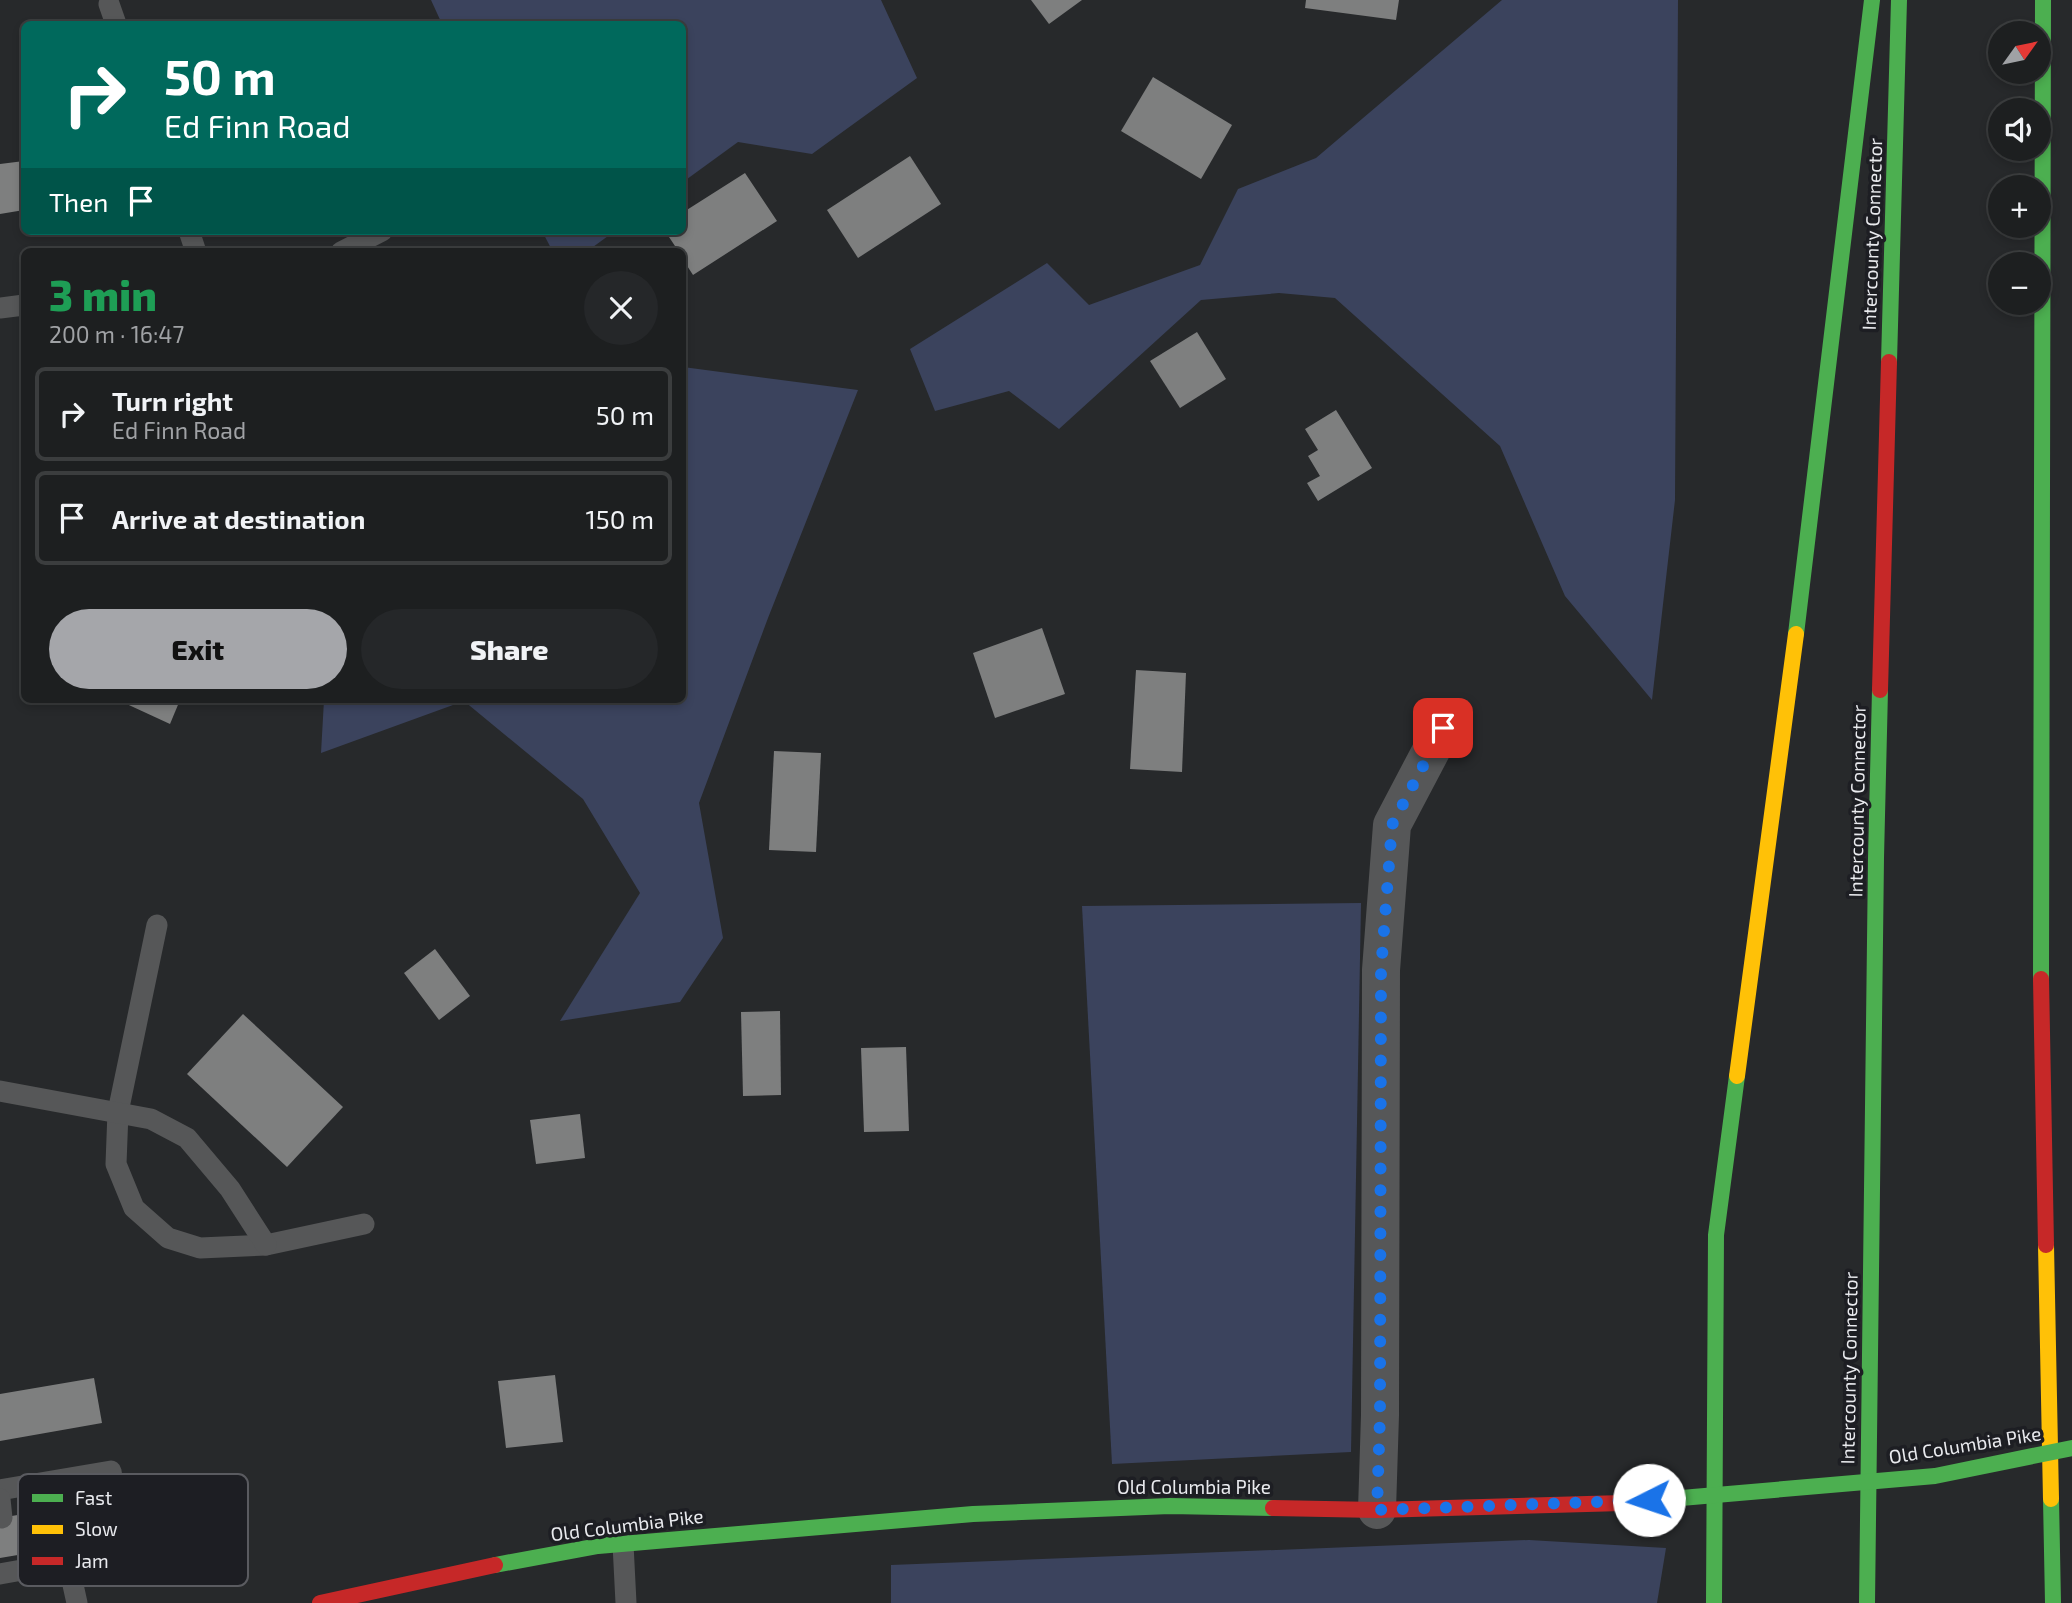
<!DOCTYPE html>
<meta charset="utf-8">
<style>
body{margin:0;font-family:"Exo 2",sans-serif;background:#252729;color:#f1f3f6;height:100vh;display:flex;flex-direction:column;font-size:26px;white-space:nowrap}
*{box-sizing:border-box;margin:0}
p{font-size:23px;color:#a0a2a5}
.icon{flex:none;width:38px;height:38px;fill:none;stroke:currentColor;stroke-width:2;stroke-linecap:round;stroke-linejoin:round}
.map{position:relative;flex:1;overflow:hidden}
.details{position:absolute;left:21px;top:248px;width:665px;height:455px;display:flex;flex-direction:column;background:#1d1f20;border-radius:10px;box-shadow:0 4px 10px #0003,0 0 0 2px #3b3d3e}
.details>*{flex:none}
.guide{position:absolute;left:21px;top:21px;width:665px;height:214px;border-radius:10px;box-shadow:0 4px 10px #0003,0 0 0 2px #3b3d3e;background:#00695c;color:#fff;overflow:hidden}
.needle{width:46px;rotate:57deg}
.tools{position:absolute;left:1988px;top:21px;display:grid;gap:14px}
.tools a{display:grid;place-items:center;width:63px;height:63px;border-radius:50%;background:#1d1f20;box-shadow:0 4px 10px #0003,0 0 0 2px #3b3d3e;font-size:35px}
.pin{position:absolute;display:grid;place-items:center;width:60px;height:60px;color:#fff;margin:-30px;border-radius:14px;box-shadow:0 4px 10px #0006}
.me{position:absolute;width:77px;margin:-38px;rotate:266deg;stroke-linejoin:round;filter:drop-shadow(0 0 5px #0008)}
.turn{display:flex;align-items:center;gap:24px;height:147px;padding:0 28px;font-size:32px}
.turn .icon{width:91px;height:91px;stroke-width:2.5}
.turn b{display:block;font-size:49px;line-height:60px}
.then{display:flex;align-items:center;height:66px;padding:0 28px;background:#0003;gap:14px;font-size:26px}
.round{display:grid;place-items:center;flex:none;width:74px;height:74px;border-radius:37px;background:#252729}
.headline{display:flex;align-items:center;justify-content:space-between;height:119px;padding:0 28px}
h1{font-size:42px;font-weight:800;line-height:52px;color:#1e9e55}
.primary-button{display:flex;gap:14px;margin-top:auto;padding:14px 28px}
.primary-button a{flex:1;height:80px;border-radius:42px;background:#a5a6aa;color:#111;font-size:28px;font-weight:800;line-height:80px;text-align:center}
.primary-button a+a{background:#252729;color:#f1f3f6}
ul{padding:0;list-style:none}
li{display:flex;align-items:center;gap:21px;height:94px;margin:0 14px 10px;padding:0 14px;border:4px solid #3b3d3e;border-radius:10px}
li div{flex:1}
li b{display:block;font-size:26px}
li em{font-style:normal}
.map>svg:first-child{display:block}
.green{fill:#3b435d}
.building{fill:#7e7f7f}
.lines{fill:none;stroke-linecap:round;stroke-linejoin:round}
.lane{stroke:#565758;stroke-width:21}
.street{stroke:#565758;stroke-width:38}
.fast{stroke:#4caf50;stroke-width:16}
.slow{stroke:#ffc107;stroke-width:16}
.jam{stroke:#c62828;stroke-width:16}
.fast-bridge{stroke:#4caf50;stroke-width:16}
.route{stroke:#1a73e8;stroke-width:12;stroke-dasharray:0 21.6}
.labels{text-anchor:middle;stroke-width:7;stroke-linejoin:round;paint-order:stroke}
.street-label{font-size:19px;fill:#e9eaee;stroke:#1d1e23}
.key{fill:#1d1e23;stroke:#5a5b60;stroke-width:2}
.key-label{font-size:19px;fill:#e9eaee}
</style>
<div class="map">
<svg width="2072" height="1603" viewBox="0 0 2072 1603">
<rect width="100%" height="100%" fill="#27292b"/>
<g class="green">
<path d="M 431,0 L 881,0 L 917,78 L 812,154 L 738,142 L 683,182 L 682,24 L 442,24 Z"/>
<path d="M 1502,0 L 1678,0 L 1675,500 L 1652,700 L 1565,596 L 1500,446 L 1335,298 L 1279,293 L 1201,300 L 1059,429 L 1009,391 L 935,411 L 910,349 L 1047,263 L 1089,305 L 1200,265 L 1238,189 L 1316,158 Z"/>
<path d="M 542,231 L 615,231 L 586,252 L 553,252 Z"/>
<path d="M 683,367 L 858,390 L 768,618 L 699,803 L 723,938 L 680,1002 L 560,1021 L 640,893 L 583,799 L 464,701 L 321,753 L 324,700 L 682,700 Z"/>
<path d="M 1361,903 L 1351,1452 L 1112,1464 L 1082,906 Z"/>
<path d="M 1529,1540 L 1666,1548 L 1657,1603 L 891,1603 L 891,1565 Z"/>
</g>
<g class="building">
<path d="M 1031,0 L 1082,0 L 1049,24 Z"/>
<path d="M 1306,0 L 1399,0 L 1396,20 L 1305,8 Z"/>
<path d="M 1153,77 L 1232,125 L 1201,179 L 1121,131 Z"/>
<path d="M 910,156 L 941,204 L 858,258 L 827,210 Z"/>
<path d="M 24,161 L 24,210 L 0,214 L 0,164 Z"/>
<path d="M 745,173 L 777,221 L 693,275 L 682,258 L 682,252 L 679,252 L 665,231 L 682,231 L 682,213 Z"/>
<path d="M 1197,332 L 1226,379 L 1180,408 L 1150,361 Z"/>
<path d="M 1336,410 L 1372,468 L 1318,501 L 1307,483 L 1320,476 L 1308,456 L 1318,450 L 1305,429 Z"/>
<path d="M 1042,628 L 1065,694 L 995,718 L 973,653 Z"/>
<path d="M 1136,670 L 1186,673 L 1182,772 L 1130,769 Z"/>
<path d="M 118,700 L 180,700 L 170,724 Z"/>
<path d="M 774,751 L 821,753 L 816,852 L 769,850 Z"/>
<path d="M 435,949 L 470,996 L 439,1020 L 404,973 Z"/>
<path d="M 780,1011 L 781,1095 L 743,1096 L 741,1012 Z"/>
<path d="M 243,1014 L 343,1107 L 287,1167 L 187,1074 Z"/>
<path d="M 906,1047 L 909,1131 L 864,1132 L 861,1048 Z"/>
<path d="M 580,1114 L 585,1158 L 536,1164 L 530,1120 Z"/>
<path d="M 555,1375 L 563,1442 L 506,1448 L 498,1381 Z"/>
<path d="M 94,1378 L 102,1423 L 0,1441 L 0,1394 Z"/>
<path d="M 94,1502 L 101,1541 L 0,1558 L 0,1518 Z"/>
</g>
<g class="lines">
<g class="lane">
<path d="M 109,4 L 116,24"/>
<path d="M 189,231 L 196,252"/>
<path d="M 341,252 L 382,231"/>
<path d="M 0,308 L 24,305"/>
<path d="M 157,925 L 118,1112 L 116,1164 L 134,1208 L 168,1238 L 200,1248 L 266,1245 L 364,1224"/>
<path d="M 0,1091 L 151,1119 L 187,1138 L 230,1189 L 266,1245"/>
<path d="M 38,1484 L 41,1512"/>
<path d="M 0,1490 L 111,1471 L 123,1552 L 0,1574"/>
<path d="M 0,1499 L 2,1518"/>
<path d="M 623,1544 L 626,1603"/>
<path d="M 68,1562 L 77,1603"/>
</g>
<path class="street" d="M 1377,1510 L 1380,1415 L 1381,970 L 1392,825 L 1443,728"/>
<g class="fast">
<path d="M 1889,362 L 1899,0"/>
<path d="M 1796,634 L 1872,0"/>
<path d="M 2041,979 L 2043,0"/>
<path d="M 2051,1499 L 2053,1603"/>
<path d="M 495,1565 L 598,1546 L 973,1514 L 1170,1506 L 1273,1508"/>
<path d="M 1714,1603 L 1716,1235 L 1737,1076"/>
<path d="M 1867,1603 L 1876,858 L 1880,690"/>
</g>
<g class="slow">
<path d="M 1737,1076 L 1796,634"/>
<path d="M 2046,1245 L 2051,1499"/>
</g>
<g class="jam">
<path d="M 1880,690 L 1889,362"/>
<path d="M 2041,979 L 2046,1245"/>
<path d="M 1273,1508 L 1377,1510 L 1623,1503"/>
<path d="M 320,1603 L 495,1565"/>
</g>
<path class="fast-bridge" d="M 1623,1503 L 1935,1476 L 2072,1448"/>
</g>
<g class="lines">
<path class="route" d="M 1443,728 L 1392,825 L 1381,970 L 1380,1415 L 1377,1510 L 1649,1500"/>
</g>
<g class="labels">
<g class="street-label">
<text transform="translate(1872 234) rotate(-88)" y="7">Intercounty Connector</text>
<text transform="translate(1857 801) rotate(-89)" y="7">Intercounty Connector</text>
<text transform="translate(1849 1368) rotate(-89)" y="7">Intercounty Connector</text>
<text transform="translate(1965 1445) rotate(-9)" y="7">Old Columbia Pike</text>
<text x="1194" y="1494">Old Columbia Pike</text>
<text transform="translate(627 1525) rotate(-7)" y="7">Old Columbia Pike</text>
</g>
</g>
<rect x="18" y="1474" width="230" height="112" rx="10" class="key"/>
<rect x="32" y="1494" width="31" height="8" fill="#4caf50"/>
<rect x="32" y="1525" width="31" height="9" fill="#ffc107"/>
<rect x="32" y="1557" width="31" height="8" fill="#c62828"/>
<g class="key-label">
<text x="75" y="1505">Fast</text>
<text x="75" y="1536">Slow</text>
<text x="75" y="1568">Jam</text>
</g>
</svg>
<div class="tools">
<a><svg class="needle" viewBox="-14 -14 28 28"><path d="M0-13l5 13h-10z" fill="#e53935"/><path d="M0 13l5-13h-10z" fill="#a0a2a5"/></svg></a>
<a><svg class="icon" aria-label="sound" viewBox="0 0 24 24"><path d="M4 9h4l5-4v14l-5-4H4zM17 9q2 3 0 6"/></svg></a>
<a>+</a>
<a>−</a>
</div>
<div class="pin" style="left:1443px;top:728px;background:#d93025"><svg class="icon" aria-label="arrive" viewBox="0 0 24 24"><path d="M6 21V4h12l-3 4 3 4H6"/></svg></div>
<svg class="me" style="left:1649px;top:1500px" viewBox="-20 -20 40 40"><circle r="19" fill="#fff"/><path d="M0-13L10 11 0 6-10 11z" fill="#1a73e8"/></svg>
<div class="guide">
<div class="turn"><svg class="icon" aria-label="right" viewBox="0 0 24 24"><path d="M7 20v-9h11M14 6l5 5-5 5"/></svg><div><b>50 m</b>Ed Finn Road</div></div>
<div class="then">Then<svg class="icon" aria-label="arrive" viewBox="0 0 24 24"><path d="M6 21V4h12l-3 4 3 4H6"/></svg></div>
</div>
<section class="details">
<div class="headline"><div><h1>3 min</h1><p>200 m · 16:47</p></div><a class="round"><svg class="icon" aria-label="close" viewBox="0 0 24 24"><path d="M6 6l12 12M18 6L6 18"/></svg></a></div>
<ul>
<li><svg class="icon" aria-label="right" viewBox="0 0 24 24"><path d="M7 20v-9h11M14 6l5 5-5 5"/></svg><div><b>Turn right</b><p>Ed Finn Road</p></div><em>50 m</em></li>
<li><svg class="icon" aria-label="arrive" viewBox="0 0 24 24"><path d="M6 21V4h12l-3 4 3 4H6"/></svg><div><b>Arrive at destination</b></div><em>150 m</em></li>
</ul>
<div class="primary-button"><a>Exit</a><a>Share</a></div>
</section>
</div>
